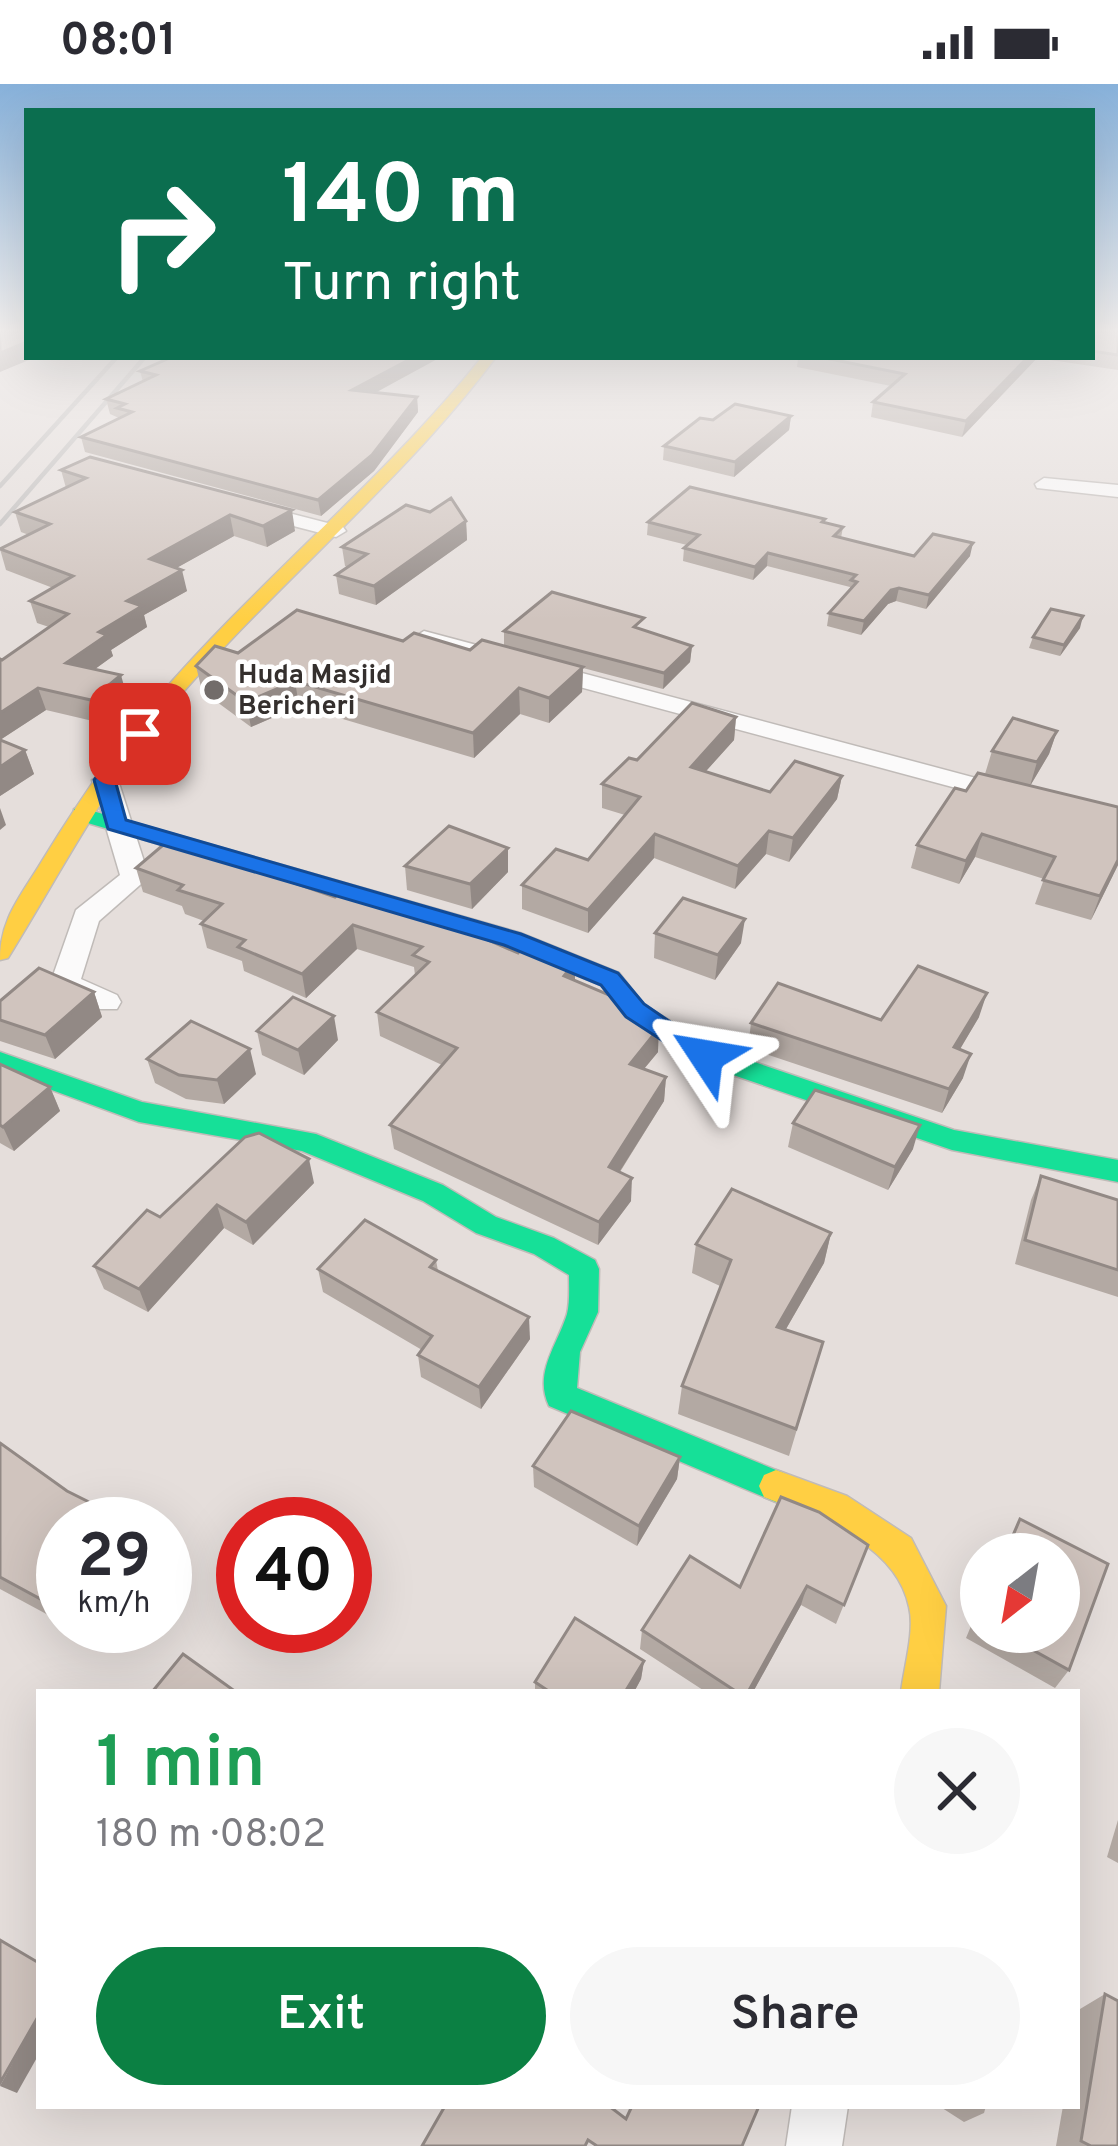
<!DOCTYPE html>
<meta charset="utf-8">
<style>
body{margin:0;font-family:Overpass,sans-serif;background:#f7f7f7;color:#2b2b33;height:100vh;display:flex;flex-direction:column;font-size:45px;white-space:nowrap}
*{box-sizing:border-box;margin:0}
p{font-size:39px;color:#7c7c81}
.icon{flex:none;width:66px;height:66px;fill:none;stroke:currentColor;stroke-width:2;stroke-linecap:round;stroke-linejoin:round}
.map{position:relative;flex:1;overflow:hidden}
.panel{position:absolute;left:36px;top:1605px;width:1044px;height:420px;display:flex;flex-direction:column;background:#fff;border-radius:0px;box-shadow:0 12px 48px #0002}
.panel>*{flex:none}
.guide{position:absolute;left:24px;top:24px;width:1071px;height:252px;border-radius:0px;box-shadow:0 12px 48px #0002;background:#0b6e4f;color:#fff;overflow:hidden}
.needle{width:78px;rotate:211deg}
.fabs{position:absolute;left:960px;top:1449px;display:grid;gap:24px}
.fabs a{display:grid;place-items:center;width:120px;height:120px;border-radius:50%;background:#fff;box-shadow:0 12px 48px #0002;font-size:60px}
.speed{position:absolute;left:36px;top:1413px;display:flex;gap:24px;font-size:60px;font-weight:700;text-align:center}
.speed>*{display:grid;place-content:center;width:156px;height:156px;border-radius:50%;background:#fff;box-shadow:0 12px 48px #0002;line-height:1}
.speed small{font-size:30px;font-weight:400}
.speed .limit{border:18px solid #d22;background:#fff;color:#111}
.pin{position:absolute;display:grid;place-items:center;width:102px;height:102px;color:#fff;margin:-51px;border-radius:24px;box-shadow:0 6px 18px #0006}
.me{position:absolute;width:132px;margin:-66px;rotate:303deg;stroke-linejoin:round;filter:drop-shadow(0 0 9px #0008)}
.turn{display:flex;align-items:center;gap:42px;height:252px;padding:0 60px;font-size:54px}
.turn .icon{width:156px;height:156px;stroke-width:2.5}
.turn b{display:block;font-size:84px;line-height:102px}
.round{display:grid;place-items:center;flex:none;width:126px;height:126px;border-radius:63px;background:#f7f7f7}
.headline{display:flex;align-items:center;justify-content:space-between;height:204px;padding:0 60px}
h1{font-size:72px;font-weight:600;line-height:90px;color:#1e9e55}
.action{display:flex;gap:24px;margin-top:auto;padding:24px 60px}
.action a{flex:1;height:138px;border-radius:72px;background:#0b8043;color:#fff;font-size:48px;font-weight:600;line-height:138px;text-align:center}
.action a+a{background:#f7f7f7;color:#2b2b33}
.status{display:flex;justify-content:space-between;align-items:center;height:84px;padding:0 60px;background:#fff;direction:ltr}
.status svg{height:33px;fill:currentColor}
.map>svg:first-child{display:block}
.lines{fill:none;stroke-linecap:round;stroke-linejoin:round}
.street-casing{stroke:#c0bbb8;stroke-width:3}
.fast-casing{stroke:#c0bbb8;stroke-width:3}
.slow-casing{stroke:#c0bbb8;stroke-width:3}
.street{fill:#fbfafa;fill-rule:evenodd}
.fast{fill:#16e098;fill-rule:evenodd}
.slow{fill:#ffcf43;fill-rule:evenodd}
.rail{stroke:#bebcbb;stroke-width:4.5}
.wall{fill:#b3a9a3}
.shaded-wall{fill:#928985}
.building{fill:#d0c4be;stroke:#928985;stroke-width:3}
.route{fill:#1a73e8;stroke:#114b97;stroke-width:3}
.poi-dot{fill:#726c6a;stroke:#fff;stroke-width:4.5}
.labels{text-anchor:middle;stroke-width:9;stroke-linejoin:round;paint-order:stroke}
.far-poi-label{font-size:27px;font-weight:bold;fill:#342f2d;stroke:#fff;text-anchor:start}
</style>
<div class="status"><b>08:01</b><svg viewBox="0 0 49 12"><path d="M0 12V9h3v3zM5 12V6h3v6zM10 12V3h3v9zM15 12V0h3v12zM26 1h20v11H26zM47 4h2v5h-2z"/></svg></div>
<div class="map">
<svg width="1118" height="2062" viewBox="0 0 1118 2062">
<rect width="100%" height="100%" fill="#e5dedb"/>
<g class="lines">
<defs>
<g id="street">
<path d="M 1044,394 L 1118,401 L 1118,413 L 1037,404 L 1035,400 Z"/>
<path d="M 250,419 L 343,443 L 346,447 L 336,453 L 243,429 L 240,425 Z"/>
<path d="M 424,547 L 1021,706 L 1025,711 L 1012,719 L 416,559 L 413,554 Z"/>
<path d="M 105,688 L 118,696 L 149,793 L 99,837 L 81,895 L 117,911 L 121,918 L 117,925 L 95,925 L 54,907 L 50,900 L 76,826 L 120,791 L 92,696 Z"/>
<path d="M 792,2022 L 848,2022 L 842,2062 L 786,2062 Z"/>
</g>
<g id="fast">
<path d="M 82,724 L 520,849 L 619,889 L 644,921 L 716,965 L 954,1046 L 1118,1076 L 1118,1098 L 952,1066 L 698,979 L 626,933 L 601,901 L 504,861 L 74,735 L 74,725 Z"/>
<path d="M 0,968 L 142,1018 L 316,1050 L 443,1101 L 496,1133 L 554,1154 L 595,1176 L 599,1185 L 598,1228 L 580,1268 L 577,1304 L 788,1391 L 793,1402 L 788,1413 L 776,1418 L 549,1322 C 533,1289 558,1260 567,1230 C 570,1218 569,1203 569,1191 L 534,1170 L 476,1149 L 423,1117 L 302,1067 L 139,1038 L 0,987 Z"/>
</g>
<g id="slow">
<path d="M 482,273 L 496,273 C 400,401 275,500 172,621 C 107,698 61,788 8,874 L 0,876 C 0,834 21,812 42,777 C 77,720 115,663 159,612 C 261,494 384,396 482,273 Z"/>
<path d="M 776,1386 L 847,1412 L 911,1454 L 946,1522 L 939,1608 L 901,1608 C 904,1583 915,1547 909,1523 C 896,1459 817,1434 764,1413 L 759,1402 L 764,1391 Z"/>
</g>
</defs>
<use href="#street" class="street-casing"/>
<use href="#fast" class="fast-casing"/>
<use href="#slow" class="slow-casing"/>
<use href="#street" class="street"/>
<use href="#fast" class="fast"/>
<use href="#slow" class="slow"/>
<g class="rail">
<path d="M 0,402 L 117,273"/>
<path d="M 0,440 L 145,273"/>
</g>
</g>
<g class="wall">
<path d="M 1092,247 L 1118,247 L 1118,286 L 1037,274 L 962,353 L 871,333 L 873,318 L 891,302 L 797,283 L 798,275 L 788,273 L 1092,273 Z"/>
<path d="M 140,287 L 417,313 L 418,328 L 374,387 L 321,432 L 85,368 L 81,353 L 119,334 L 110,330 L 106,315 L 143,298 Z"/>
<path d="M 791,332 L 789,346 L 734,393 L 663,376 L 664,362 L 713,336 Z"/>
<path d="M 61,386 L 295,447 L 267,463 L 234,452 L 176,484 L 187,507 L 144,531 L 147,543 L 111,566 L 113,572 L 95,585 L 127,613 L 97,638 L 46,626 L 0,656 L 25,666 L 34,690 L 0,712 L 0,575 L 2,576 L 49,543 L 37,539 L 30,517 L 53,504 L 6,486 L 0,465 L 29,451 L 21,448 L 15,428 L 66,404 Z"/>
<path d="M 466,437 L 467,456 L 376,521 L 339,510 L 336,491 L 348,483 L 345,482 L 342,463 Z"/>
<path d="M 648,438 L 825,439 L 843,443 L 841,454 L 914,472 L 970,472 L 926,525 L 896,517 L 888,520 L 861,551 L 827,542 L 829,529 L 850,506 L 850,503 L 767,482 L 753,496 L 683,477 L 684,464 L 687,461 L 647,451 Z"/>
<path d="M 1080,544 L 1060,572 L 1029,564 L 1033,553 Z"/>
<path d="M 643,546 L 692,562 L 690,578 L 663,605 L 583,584 L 582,608 L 549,639 L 520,630 L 474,674 L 299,622 L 251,643 L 202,607 L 196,582 L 238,569 L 403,557 L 470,566 L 504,562 L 504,547 Z"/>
<path d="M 736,633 L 734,656 L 706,687 L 770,708 L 842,692 L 837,715 L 789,778 L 766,770 L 735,805 L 654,774 L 588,849 L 522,825 L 522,801 L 588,776 L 625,731 L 602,724 L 602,700 L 637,676 Z"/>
<path d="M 1057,647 L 1049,670 L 1030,702 L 1118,723 L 1118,781 L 1091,836 L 1035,820 L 1044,795 L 975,773 L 959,800 L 911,784 L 917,761 L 966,707 L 985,690 L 992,667 Z"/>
<path d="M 508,764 L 508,788 L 472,825 L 407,806 L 405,782 Z"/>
<path d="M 136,784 L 441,830 L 441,835 L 575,897 L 658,968 L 644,985 L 666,993 L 664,1017 L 620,1088 L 631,1117 L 598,1161 L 394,1065 L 390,1041 L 442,981 L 380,952 L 377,928 L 415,891 L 414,883 L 357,865 L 306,914 L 244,887 L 242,877 L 207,864 L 201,840 L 204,837 L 185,830 L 182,822 L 143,808 Z"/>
<path d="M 655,849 L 741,859 L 715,896 L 654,874 Z"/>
<path d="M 94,908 L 102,933 L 55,975 L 0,957 L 0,917 Z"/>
<path d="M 979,933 L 960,965 L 963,994 L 942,1029 L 748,964 L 751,939 Z"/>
<path d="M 257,947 L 338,956 L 304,991 L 262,971 Z"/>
<path d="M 147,975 L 256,990 L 224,1020 L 186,1015 L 155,999 Z"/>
<path d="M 0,980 L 50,1003 L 60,1027 L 14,1067 L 0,1059 Z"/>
<path d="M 793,1039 L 913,1065 L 888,1106 L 788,1063 Z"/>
<path d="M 1041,1092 L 1118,1116 L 1118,1213 L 1015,1180 L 1031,1116 Z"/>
<path d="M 314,1099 L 253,1161 L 224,1144 L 148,1228 L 104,1205 L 94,1182 L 160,1133 Z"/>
<path d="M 831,1149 L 824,1179 L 786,1245 L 823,1258 L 789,1372 L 678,1330 L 682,1302 L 720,1202 L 692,1189 L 696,1160 Z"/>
<path d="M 436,1176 L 438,1187 L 530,1255 L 481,1325 L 421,1293 L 418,1271 L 422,1266 L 323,1208 L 318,1185 Z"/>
<path d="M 0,1359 L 67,1407 L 63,1440 L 63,1539 L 0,1505 Z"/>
<path d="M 680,1373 L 677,1395 L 637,1462 L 534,1403 L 533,1382 Z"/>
<path d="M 1020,1435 L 1108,1480 L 1069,1586 L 1055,1604 L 966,1554 L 981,1518 L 981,1548 L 1059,1548 L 1059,1470 L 1002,1470 Z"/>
<path d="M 868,1461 L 836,1540 L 801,1521 L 753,1608 L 706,1608 L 640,1565 L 642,1546 L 740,1503 Z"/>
<path d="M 644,1577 L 641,1595 L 634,1608 L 535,1608 L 535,1598 Z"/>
<path d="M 1118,1736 L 1118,1779 L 1107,1773 Z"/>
<path d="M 1105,1910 L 1118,2062 L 1056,2062 L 1063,2022 L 1077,2022 L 1077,1943 L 1080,1925 Z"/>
<path d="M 939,2022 L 986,2022 L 984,2029 L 964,2038 Z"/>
</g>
<g class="shaded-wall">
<path d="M 27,258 L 27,273 L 36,273 L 0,288 L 0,269 Z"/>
<path d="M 414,273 L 441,273 L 353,321 L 352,306 Z"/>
<path d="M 1028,273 L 1038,273 L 962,353 L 966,337 Z"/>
<path d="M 417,313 L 418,328 L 374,387 L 321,432 L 318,416 Z"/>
<path d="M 791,332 L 789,346 L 734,393 L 735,378 Z"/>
<path d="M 292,426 L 295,447 L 267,463 L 263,442 Z"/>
<path d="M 230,431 L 234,452 L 155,496 L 150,475 Z"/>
<path d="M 466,437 L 467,456 L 376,521 L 374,502 Z"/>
<path d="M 973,459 L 970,472 L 926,525 L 929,511 Z"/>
<path d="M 768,469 L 767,482 L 753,496 L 755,483 Z"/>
<path d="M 182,486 L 187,507 L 144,531 L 147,543 L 111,566 L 113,572 L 73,601 L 66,579 L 127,517 Z"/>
<path d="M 899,504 L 896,517 L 888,520 L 861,551 L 864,537 L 891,506 Z"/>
<path d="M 1083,532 L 1080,544 L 1060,572 L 1064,561 Z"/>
<path d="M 692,562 L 690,578 L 663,605 L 664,589 Z"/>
<path d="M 583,583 L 582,608 L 549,639 L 549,614 Z"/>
<path d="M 121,591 L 127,613 L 97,638 L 91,616 Z"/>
<path d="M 295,597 L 299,622 L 251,643 L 246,618 Z"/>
<path d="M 38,604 L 46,626 L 0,656 L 0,629 Z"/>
<path d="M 519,604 L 520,630 L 474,674 L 473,649 Z"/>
<path d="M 736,633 L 734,656 L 689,706 L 691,683 Z"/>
<path d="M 1057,647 L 1049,670 L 1030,702 L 1037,678 Z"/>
<path d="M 25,666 L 34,690 L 0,712 L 0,683 Z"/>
<path d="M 842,692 L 837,715 L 789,778 L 793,754 Z"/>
<path d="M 0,724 L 6,741 L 0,746 Z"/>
<path d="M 769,747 L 766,770 L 735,805 L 738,782 Z"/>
<path d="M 655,750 L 654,774 L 588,849 L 588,826 Z"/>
<path d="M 982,750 L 975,773 L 959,800 L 966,777 Z"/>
<path d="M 508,764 L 508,788 L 472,825 L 470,800 Z"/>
<path d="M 1118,776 L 1118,781 L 1091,836 L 1100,812 Z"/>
<path d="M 745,835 L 741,859 L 715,896 L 718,871 Z"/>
<path d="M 353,841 L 357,865 L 306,914 L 302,890 Z"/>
<path d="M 575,878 L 575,902 L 564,892 Z"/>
<path d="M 94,908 L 102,933 L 55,975 L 45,951 Z"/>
<path d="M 987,909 L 979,933 L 947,987 L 954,963 Z"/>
<path d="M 334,932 L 338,956 L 304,991 L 298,966 Z"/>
<path d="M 659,944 L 658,968 L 628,1004 L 630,980 Z"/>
<path d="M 250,965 L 256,990 L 224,1020 L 217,996 Z"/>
<path d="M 971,970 L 963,994 L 942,1029 L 949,1005 Z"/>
<path d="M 666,993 L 664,1017 L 608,1106 L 609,1083 Z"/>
<path d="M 50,1003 L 60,1027 L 14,1067 L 3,1043 Z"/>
<path d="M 920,1041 L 913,1065 L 888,1106 L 895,1083 Z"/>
<path d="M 309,1075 L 314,1099 L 253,1161 L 246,1138 Z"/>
<path d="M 632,1094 L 631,1117 L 598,1161 L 599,1138 Z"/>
<path d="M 217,1121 L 224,1144 L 148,1228 L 139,1205 Z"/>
<path d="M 831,1149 L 824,1179 L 771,1271 L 777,1243 Z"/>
<path d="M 529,1233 L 530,1255 L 481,1325 L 479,1303 Z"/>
<path d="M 680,1373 L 677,1395 L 637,1462 L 639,1442 Z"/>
<path d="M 807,1502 L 801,1521 L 753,1608 L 748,1608 Z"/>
<path d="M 644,1577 L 641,1595 L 634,1608 L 625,1608 Z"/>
<path d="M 39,1931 L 39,1970 L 17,2009 L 0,2002 Z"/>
</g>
<g class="building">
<path d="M 0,247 L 27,247 L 27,258 L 0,269 Z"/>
<path d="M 1092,247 L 1118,247 L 1118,271 L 1092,267 Z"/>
<path d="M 172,273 L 414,273 L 352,306 L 417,313 L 372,371 L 318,416 L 81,353 L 132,328 L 117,324 L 125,320 L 106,315 L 156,291 L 140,287 Z"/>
<path d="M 820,273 L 1028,273 L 966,337 L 873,318 L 905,290 Z"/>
<path d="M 735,320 L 791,332 L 735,378 L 664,362 L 700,334 L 713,336 Z"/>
<path d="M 90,373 L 292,426 L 263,442 L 230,431 L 150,475 L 182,486 L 127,517 L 142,522 L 99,548 L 107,551 L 66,579 L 121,591 L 91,616 L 38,604 L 0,629 L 0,575 L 2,576 L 68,530 L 30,517 L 73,492 L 0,465 L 50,440 L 15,428 L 86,394 L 61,386 Z"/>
<path d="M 690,403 L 825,435 L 822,438 L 843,443 L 834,452 L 914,472 L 933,450 L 973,459 L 929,511 L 899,504 L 891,506 L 864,537 L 829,529 L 857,498 L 851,496 L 856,491 L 768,469 L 755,483 L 684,464 L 699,451 L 648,438 Z"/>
<path d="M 451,414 L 466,437 L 374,502 L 336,491 L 367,470 L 342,463 L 406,421 L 430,428 Z"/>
<path d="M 552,508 L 644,534 L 634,543 L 692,562 L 664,589 L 504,547 Z"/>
<path d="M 1051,525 L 1083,532 L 1064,561 L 1033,553 Z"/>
<path d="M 297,526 L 403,557 L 414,549 L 470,566 L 482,556 L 583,583 L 549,614 L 519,604 L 473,649 L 295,597 L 246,618 L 196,582 L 215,562 L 238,569 Z"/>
<path d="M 692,619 L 736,633 L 691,683 L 770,708 L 795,677 L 842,692 L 793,754 L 769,747 L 738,782 L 655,750 L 588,826 L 522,801 L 556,765 L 588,776 L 640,713 L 602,700 L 629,674 L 637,676 Z"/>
<path d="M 1013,634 L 1057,647 L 1037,678 L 992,667 Z"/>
<path d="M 0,656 L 25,666 L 0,683 Z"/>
<path d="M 978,689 L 1118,723 L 1118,776 L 1100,812 L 1043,796 L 1055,773 L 982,750 L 966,777 L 917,761 L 955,704 L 966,707 Z"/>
<path d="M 449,742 L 508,764 L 470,800 L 405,782 Z"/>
<path d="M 169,756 L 335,813 L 346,802 L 441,830 L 436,833 L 518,869 L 527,858 L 575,878 L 564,892 L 614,913 L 659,944 L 630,980 L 666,993 L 609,1083 L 632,1094 L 599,1138 L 390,1041 L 457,964 L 377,928 L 429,878 L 413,871 L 422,863 L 353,841 L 302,890 L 238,863 L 245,856 L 201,840 L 222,820 L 178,806 L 183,801 L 136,784 Z"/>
<path d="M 683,814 L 745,835 L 718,871 L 655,849 Z"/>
<path d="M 918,882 L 987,909 L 954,963 L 971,970 L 949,1005 L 751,939 L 778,899 L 881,936 Z"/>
<path d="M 39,884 L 94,908 L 45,951 L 0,936 L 0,917 Z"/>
<path d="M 293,913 L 334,932 L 298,966 L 257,947 Z"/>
<path d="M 191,937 L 250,965 L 217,996 L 179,991 L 147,975 Z"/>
<path d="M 0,980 L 50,1003 L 3,1043 L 0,1041 Z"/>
<path d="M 815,1006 L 920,1041 L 895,1083 L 793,1039 Z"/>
<path d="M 259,1049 L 309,1075 L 246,1138 L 217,1121 L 139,1205 L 94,1182 L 147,1126 L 160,1133 L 245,1053 Z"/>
<path d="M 1041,1092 L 1118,1116 L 1118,1186 L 1025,1156 Z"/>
<path d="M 732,1105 L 831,1149 L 777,1243 L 823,1258 L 796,1345 L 682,1302 L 731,1176 L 696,1160 Z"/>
<path d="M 365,1136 L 436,1176 L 430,1183 L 529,1233 L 479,1303 L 418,1271 L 432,1252 L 318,1185 Z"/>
<path d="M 571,1327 L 680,1373 L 639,1442 L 533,1382 Z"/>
<path d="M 0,1359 L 67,1407 L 125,1436 L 122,1440 L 63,1440 L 63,1520 L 59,1525 L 0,1493 Z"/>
<path d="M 781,1413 L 819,1428 L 868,1461 L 844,1521 L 807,1502 L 748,1608 L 737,1608 L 642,1546 L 690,1472 L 740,1503 Z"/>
<path d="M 1020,1435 L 1108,1480 L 1069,1586 L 1000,1548 L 1059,1548 L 1059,1470 L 1005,1470 Z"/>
<path d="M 575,1534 L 644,1577 L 625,1608 L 550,1608 L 535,1598 Z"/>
<path d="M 183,1570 L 236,1608 L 152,1608 Z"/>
<path d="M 0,1856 L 39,1879 L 39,1931 L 0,1999 Z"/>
<path d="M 1105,1910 L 1118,1917 L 1118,2062 L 1091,2062 L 1081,2057 Z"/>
<path d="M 445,2022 L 609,2022 L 626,2035 L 632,2022 L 759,2022 L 742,2062 L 597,2062 L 588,2056 L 585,2062 L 422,2062 Z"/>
</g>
<linearGradient id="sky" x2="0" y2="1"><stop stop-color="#87b1da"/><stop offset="0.46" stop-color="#f3f0ef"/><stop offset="1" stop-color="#f3f0ef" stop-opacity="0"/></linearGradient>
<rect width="1118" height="536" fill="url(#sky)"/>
<path class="route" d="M 132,646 L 150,650 L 115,696 L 126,736 L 521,850 L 618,889 L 644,920 L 720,972 L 716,979 L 697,979 L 626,933 L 601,901 L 504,861 L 108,745 L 94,696 Z"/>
<circle class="poi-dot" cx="214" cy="606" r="12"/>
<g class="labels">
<g class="far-poi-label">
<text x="238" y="599">Huda Masjid<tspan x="238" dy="31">Bericheri</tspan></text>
</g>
</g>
</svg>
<div class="fabs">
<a><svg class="needle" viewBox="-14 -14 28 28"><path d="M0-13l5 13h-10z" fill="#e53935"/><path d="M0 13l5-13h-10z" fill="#7c7c81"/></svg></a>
</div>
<div class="speed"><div>29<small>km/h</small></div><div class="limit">40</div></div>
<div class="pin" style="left:140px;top:650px;background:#d93025"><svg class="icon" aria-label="arrive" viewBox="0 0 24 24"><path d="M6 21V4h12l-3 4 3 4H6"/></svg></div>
<svg class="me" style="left:706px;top:972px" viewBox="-20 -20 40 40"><path d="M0-17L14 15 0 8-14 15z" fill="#1a73e8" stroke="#fff" stroke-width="4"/></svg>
<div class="guide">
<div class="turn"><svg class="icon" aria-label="right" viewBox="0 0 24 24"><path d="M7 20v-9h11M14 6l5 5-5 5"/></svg><div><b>140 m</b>Turn right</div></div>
</div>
<section class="panel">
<div class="headline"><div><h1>1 min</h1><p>180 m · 08:02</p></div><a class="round"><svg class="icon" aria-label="close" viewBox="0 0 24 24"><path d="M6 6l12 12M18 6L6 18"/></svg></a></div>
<div class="action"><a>Exit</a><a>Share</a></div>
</section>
</div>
